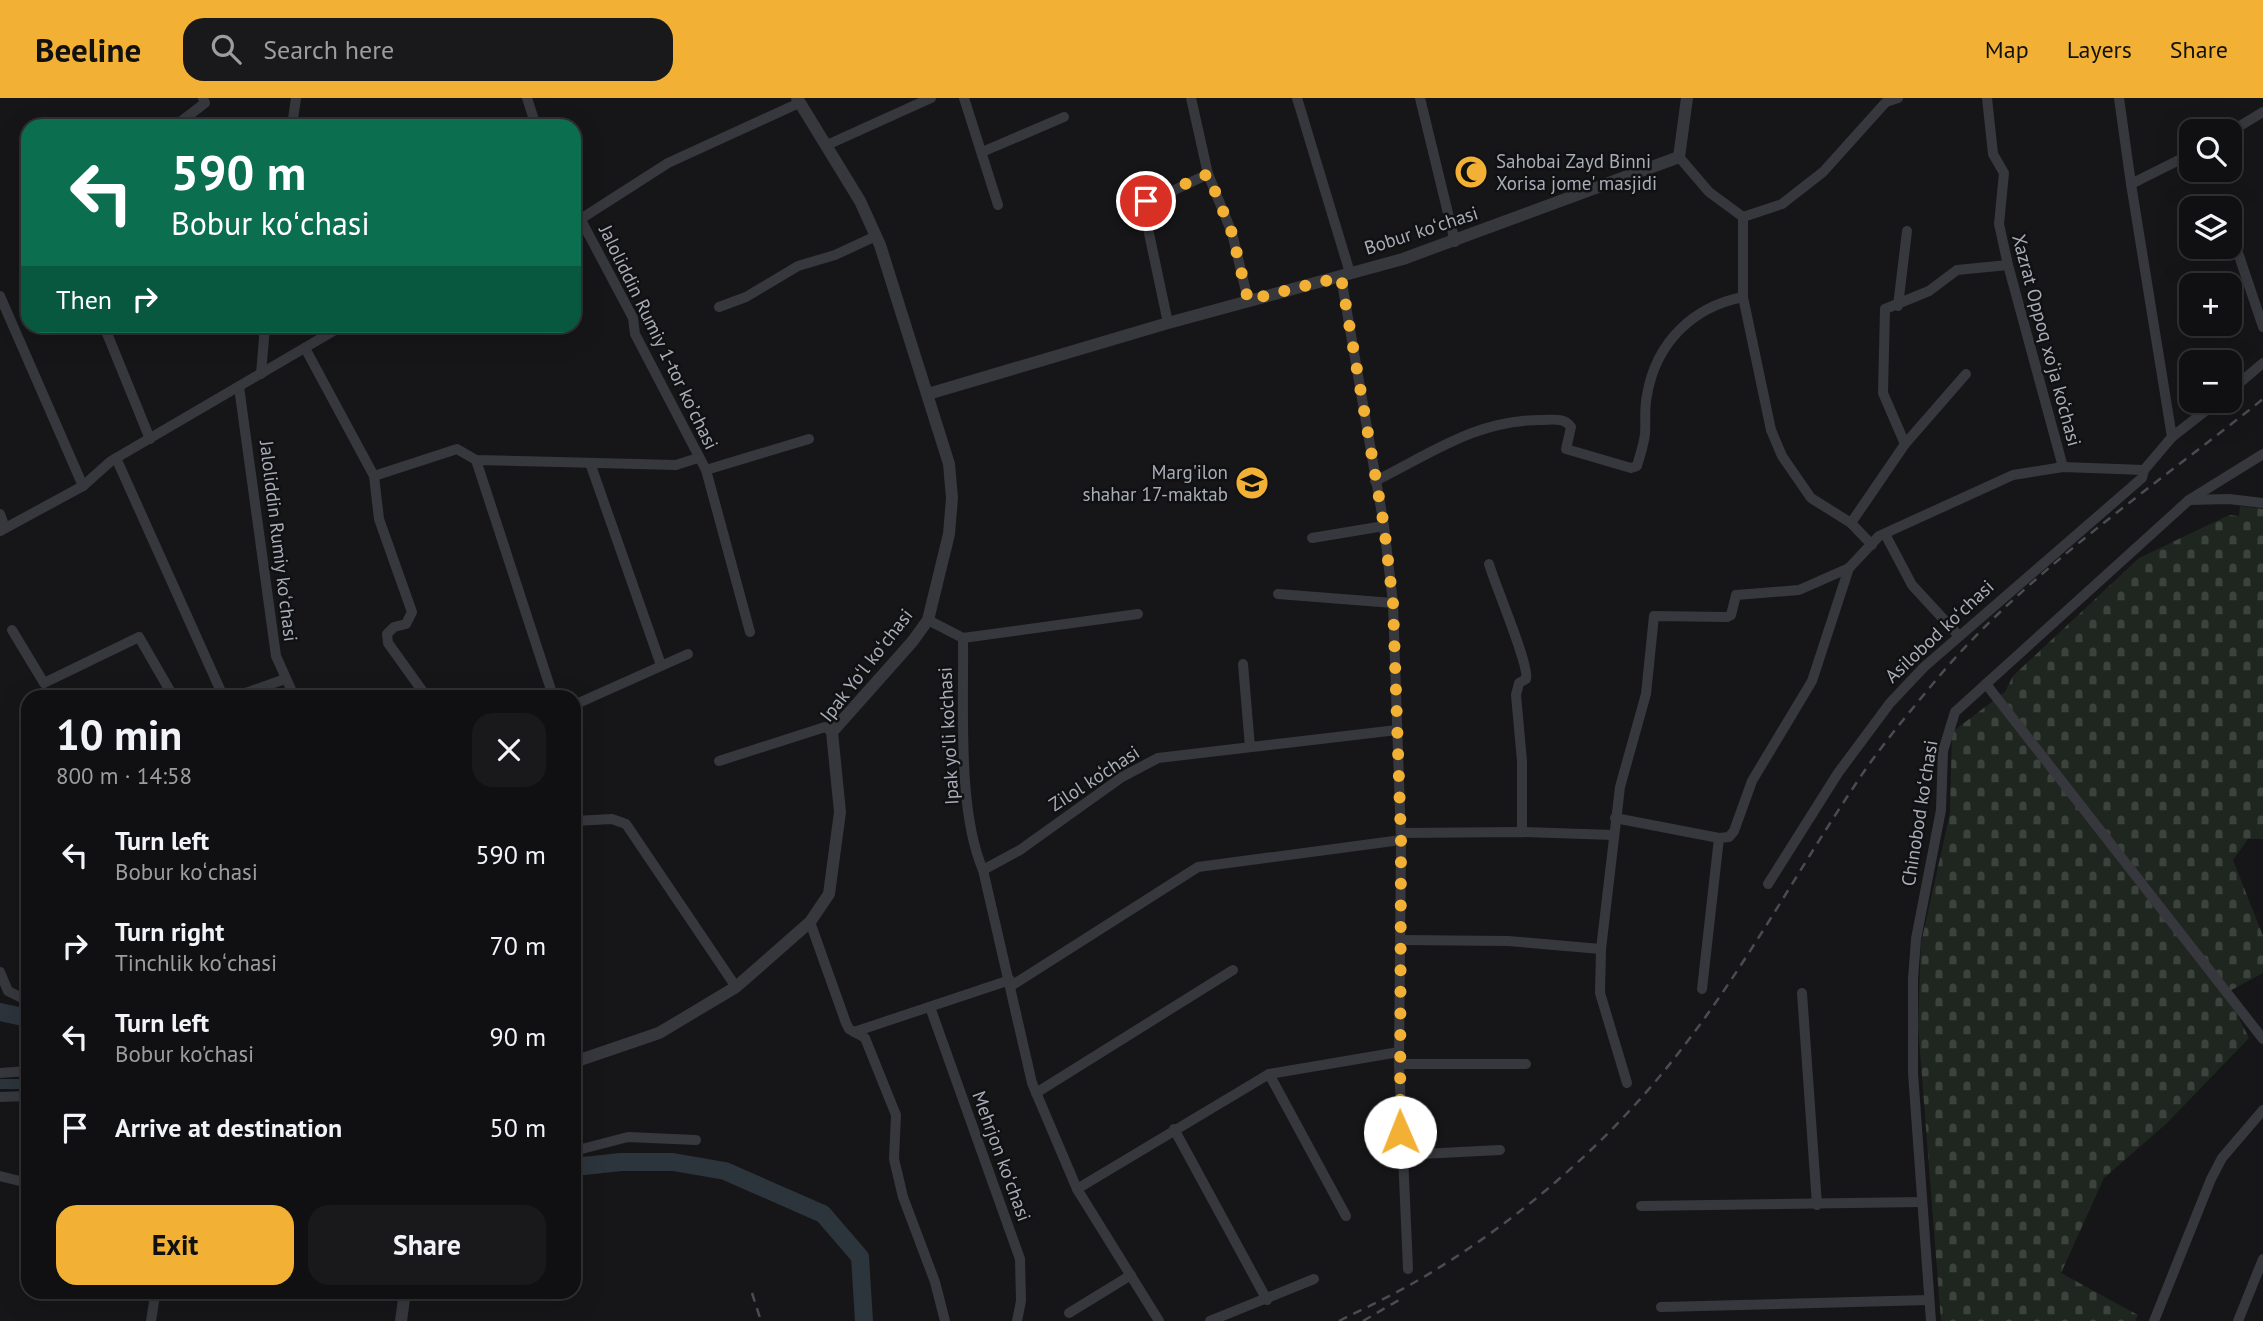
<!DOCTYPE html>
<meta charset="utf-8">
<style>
body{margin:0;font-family:"PT Sans",sans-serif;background:#19191b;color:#f1f3f6;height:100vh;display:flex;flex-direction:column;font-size:26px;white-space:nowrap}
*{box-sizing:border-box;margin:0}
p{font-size:23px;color:#9c9d9f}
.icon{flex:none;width:38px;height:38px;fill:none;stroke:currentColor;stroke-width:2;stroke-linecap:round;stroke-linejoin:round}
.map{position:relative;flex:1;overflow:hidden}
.side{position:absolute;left:21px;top:592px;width:560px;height:609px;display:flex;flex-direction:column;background:#101012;border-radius:21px;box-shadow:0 7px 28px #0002,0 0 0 2px #303032}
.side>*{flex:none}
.hud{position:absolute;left:21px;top:21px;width:560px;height:214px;border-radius:21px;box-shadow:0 7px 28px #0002,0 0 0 2px #303032;background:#0b6e4f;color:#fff;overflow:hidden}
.buttons{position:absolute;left:2179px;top:21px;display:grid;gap:14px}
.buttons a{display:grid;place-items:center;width:63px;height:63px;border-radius:14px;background:#101012;box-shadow:0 7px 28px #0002,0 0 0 2px #303032;font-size:35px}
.pin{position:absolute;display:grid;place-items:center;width:60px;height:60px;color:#fff;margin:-30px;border:4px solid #fff;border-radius:50%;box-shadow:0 2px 7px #0007}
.me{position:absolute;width:77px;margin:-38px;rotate:359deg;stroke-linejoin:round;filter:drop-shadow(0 0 5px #0008)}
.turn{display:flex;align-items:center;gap:24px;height:147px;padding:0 35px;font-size:32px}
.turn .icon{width:91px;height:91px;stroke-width:2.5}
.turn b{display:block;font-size:49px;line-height:60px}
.then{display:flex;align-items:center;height:66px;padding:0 35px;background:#0003;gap:14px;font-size:26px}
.round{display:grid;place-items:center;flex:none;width:74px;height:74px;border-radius:21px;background:#19191b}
.headline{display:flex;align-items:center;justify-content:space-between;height:119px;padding:0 35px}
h1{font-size:42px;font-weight:600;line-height:52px}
.primary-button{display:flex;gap:14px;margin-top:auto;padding:14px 35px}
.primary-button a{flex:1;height:80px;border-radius:21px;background:#f2b134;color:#111;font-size:28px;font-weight:600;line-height:80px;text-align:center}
.primary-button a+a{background:#19191b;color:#f1f3f6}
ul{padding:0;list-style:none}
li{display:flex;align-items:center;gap:21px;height:91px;padding:0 35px}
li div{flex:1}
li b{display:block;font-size:26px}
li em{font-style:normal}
header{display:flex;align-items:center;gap:42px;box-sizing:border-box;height:98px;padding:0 35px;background:#f2b134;color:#111}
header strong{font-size:33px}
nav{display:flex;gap:38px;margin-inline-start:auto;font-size:24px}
.search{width:490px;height:63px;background:#19191b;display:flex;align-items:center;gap:18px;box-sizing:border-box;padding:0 24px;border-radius:21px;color:#9c9d9f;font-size:26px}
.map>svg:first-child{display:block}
.cemetery{fill:url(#cemetery-stones)}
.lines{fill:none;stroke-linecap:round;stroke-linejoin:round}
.canal{stroke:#2c353c;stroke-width:10}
.river{stroke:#2c353c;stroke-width:18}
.minor{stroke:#37383d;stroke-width:10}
.tertiary{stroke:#37383d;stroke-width:12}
.rail{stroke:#4a4c52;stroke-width:2.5;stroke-dasharray:9 7;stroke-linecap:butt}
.route{stroke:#f2b134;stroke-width:12;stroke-dasharray:0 21.6}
.labels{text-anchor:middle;stroke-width:5;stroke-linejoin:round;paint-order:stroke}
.poi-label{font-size:19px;fill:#a8adb8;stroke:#111113;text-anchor:start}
.street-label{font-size:19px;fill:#a8adb8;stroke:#111113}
</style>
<header>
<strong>Beeline</strong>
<div class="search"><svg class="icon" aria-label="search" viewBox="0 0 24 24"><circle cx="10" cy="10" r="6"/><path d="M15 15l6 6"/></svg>Search here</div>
<nav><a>Map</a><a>Layers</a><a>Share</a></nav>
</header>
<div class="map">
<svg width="2263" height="1223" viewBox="0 0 2263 1223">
<defs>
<pattern id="cemetery-stones" width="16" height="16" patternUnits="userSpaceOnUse" patternTransform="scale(1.75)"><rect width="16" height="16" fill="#1e261f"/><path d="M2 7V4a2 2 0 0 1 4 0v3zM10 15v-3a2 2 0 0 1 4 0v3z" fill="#3c433d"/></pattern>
</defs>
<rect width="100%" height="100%" fill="#161618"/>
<path class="cemetery" d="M 2240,408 L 2263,411 L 2263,741 L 2248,741 L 2233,762 L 2263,838 L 2263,875 L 2226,895 L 2249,940 L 2166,1026 L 2104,1080 L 2061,1175 L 2138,1217 L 2135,1223 L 1941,1223 L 1918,928 L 1921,845 L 1950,715 L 1952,634 L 2005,594 L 2013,578 L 2139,460 L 2229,417 L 2239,418 Z"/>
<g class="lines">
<path class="canal" d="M 0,986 L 28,986"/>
<g class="river">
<path d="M 0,914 L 28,920"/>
<path d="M 574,1069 L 621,1064 L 673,1064 L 725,1073 L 823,1116 L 860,1159 L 864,1223"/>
</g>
<g class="minor">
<path d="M 527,0 L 536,28"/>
<path d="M 964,0 L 998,107"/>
<path d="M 1191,0 L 1208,76 L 1232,135 L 1248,202"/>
<path d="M 1297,0 L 1350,175"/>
<path d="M 1420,0 L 1455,144"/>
<path d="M 1987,0 L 1993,56 L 2004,75 L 1999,126 L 2008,167 L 2063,369"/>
<path d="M 2119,0 L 2131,86"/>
<path d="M 175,28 L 205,5 L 203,0"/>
<path d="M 292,28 L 296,0"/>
<path d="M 2230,34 L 2263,14"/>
<path d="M 827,47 L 931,0"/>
<path d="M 982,54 L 1064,19"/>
<path d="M 1679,59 L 1709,94 L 1743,119 L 1743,199 L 1771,332 L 1782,358 L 1811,400 L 1851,425 L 1872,447"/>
<path d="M 1743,119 L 1782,106 L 1823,74 L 1886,4 L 1898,0"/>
<path d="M 581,122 L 633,220 L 635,236 L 706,372 L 750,534"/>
<path d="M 576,124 L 668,65 L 799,5"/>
<path d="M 2230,131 L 2263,229"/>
<path d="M 1341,179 L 1384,428 L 1393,505 L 1401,742 L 1399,966 L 1408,1171"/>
<path d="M 0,198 L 83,388"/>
<path d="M 1898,208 L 1907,133"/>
<path d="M 719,209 L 746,199 L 798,168 L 835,157 L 876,138"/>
<path d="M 1168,225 L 1143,107 L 1208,76"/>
<path d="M 104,228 L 150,341"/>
<path d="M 305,250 L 374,378 L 379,421 L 412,514 L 406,526 L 394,529 L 387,536 L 388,545 L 426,598"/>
<path d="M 261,276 L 265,228"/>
<path d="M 239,289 L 276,558 L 294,598"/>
<path d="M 2230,293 L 2263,265"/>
<path d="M 2172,339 L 2131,86 L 2191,56"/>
<path d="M 1905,346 L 1883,295 L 1885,211 L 1929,193 L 1957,172 L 2008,167"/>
<path d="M 116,360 L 223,598"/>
<path d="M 476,362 L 553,598"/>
<path d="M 590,365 L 661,567"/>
<path d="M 706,372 L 809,341"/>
<path d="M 374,378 L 457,351 L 476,362 L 676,367 L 698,360"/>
<path d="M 1375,383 C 1432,355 1476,322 1541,322 C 1552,322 1564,319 1571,329 L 1566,351 L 1631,370 L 1637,368 C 1640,357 1644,346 1645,336 C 1646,323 1644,310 1647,297 C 1656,245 1692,209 1743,199"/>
<path d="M 2189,402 L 2229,401 L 2263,405"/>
<path d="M 0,416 L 5,430"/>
<path d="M 1851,425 L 1905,346 L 1966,276"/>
<path d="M 0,433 L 83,388 L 111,363 L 342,228"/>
<path d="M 1885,436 L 1912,487 L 1959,538"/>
<path d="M 1312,440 L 1384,428"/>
<path d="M 1489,466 C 1495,487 1530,568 1526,581 L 1519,585 L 1516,597 L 1522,663 L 1522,734"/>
<path d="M 1278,496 L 1393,505"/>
<path d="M 928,522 L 963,540 C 964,606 957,713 983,772"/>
<path d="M 12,532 L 44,585 L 139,539 L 173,598"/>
<path d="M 963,540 L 1138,516"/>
<path d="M 1243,566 L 1250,649"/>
<path d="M 1986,586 L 2263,941"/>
<path d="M 237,598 L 285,581"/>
<path d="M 574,607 L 688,556"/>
<path d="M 719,663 L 825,629 L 832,634"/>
<path d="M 1615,720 L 1719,740 L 1729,739 L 1734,733 L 1752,683 L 1812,583 L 1849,470"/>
<path d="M 574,723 L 612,721 L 626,726 L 736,889"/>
<path d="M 1401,735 L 1522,734 L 1614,737"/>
<path d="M 1768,786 L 1838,675 L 1890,605 L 1924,569 L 2142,380 L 2144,372"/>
<path d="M 810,824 L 846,925 L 849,931 L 865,940 L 896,1017 L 894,1061 L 903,1099 L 935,1184 L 945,1223"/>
<path d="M 1401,842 L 1508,843 L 1601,851"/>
<path d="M 0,874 L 8,893 L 28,903"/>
<path d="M 1011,888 L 1198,769 L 1401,742"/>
<path d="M 1702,891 L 1719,740"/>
<path d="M 1802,895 L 1817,1107"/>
<path d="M 930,909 L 1020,1161 L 1021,1203 L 1017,1223"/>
<path d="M 854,934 L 1010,882"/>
<path d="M 1399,966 L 1526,966"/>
<path d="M 0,975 L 28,973"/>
<path d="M 1269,976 L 1346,1118"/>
<path d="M 1627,985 L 1600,895 L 1601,851 L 1620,689 L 1646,596 L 1654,518 L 1727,519 L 1731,517 L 1736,497 L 1799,492 L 1849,470 L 1879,438 L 2013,377 L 2063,369 L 2144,372 L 2172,339 L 2218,303"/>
<path d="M 1036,995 L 1233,872"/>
<path d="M 0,999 L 28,998"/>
<path d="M 1174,1031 L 1267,1202"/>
<path d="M 574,1053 L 628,1039 L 696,1042"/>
<path d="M 1401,1057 L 1500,1052"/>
<path d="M 0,1078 L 28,1085"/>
<path d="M 1077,1091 L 1269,976 L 1399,954"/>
<path d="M 1641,1108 L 1922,1104"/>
<path d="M 150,1194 L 155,1198 L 151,1223"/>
<path d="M 1661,1209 L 1929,1202"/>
<path d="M 1069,1215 L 1131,1177"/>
<path d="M 1159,1223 L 1077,1091 L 1032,985 L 983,772 L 1020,752 L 1122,679 L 1158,660 L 1397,632"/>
<path d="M 1210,1223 L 1314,1181"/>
<path d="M 1931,1223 L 1913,975 L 1913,881 L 1916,841 L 1941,712 L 1943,653 L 1955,614 L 2189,402 L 2263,356"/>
<path d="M 2154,1223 L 2211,1081 L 2222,1060 L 2263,1012"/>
<path d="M 2238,1223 L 2263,1161"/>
</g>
<g class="tertiary">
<path d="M 928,296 L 1168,225 L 1403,161 L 1679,59 L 1687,0"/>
<path d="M 574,964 L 659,935 L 736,889 L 810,824 L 829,796 L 840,714 L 832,634 L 912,544 L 928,522 L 949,436 L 952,400 L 949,366 L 880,147 L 860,103 L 797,0"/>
<path d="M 401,1223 L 405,1194"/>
</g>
<g class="rail">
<path d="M 752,1195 L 761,1223"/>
<path d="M 1339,1223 C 1367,1209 1395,1196 1422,1180 C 1520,1122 1610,1044 1680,953 C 1745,870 1796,775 1855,687 C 1879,650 1908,616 1936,582 C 2024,476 2156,387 2263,301"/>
<path d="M 1363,1223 L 1399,1202"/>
</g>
</g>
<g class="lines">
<path class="route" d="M 1146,103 L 1208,76 L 1232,135 L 1248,202 L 1341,179 L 1384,428 L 1393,505 L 1401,741 L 1400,1034"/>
</g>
<defs>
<symbol id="mosque-disc" viewBox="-11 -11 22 22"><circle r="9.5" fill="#f2b134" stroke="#111113"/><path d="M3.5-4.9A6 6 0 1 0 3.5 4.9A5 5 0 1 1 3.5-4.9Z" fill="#111"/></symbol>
<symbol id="school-disc" viewBox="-11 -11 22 22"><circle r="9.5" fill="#f2b134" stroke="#111113"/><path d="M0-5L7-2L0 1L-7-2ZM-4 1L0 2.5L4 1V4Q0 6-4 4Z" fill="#111"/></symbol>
</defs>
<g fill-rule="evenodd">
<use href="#mosque-disc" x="1452" y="55" width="38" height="38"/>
<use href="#school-disc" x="1233" y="366" width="38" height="38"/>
</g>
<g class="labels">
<g class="poi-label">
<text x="1496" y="70">Sahobai Zayd Binni<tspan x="1496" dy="22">Xorisa jome' masjidi</tspan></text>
<text x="1228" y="381" text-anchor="end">Marg'ilon<tspan x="1228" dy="22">shahar 17-maktab</tspan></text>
</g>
<g class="street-label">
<text transform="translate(1421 132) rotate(-18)" y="7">Bobur koʻchasi</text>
<text transform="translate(659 239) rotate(64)" y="7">Jaloliddin Rumiy 1-tor koʼchasi</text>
<text transform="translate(2047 242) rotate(75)" y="7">Xazrat Oppoq xo‘ja ko‘chasi</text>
<text transform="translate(279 443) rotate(83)" y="7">Jaloliddin Rumiy koʻchasi</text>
<text transform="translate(1939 533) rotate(-43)" y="7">Asilobod koʻchasi</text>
<text transform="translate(866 567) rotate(-52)" y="7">Ipak Yoʻl koʻchasi</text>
<text transform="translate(948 638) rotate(-93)" y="7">Ipak yo'li ko'chasi</text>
<text transform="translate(1094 680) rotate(-33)" y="7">Zilol ko‘chasi</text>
<text transform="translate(1919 715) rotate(-81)" y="7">Chinobod koʻchasi</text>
<text transform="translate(1002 1058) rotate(70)" y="7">Mehrjon koʻchasi</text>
</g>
</g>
</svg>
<div class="buttons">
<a><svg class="icon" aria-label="search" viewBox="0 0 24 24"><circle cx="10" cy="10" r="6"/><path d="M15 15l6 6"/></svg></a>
<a><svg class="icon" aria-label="layers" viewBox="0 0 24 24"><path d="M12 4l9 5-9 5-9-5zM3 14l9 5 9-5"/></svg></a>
<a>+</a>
<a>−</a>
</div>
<div class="pin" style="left:1146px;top:103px;background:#d93025"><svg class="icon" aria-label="arrive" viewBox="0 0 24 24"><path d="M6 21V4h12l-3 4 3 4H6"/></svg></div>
<svg class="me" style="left:1400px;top:1034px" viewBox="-20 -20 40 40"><circle r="19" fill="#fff"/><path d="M0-13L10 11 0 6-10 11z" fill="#f2b134"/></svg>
<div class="hud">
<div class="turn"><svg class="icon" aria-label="left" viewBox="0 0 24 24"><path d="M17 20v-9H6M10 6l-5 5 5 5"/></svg><div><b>590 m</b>Bobur koʻchasi</div></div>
<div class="then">Then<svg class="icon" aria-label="right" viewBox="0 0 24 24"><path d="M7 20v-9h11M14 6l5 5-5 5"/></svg></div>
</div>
<section class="side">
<div class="headline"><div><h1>10 min</h1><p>800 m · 14:58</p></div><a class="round"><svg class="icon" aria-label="close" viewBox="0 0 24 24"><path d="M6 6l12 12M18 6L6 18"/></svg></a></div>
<ul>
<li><svg class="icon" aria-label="left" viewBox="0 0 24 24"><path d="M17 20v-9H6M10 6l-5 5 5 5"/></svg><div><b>Turn left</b><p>Bobur koʻchasi</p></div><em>590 m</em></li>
<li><svg class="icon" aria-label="right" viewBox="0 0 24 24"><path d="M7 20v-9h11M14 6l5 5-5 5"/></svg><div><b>Turn right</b><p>Tinchlik koʻchasi</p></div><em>70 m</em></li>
<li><svg class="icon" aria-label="left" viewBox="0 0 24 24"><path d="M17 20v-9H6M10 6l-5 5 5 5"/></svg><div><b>Turn left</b><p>Bobur ko'chasi</p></div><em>90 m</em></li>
<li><svg class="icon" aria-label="arrive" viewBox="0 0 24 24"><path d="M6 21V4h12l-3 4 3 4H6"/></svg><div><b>Arrive at destination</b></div><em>50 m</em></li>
</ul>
<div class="primary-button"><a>Exit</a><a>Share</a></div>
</section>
</div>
